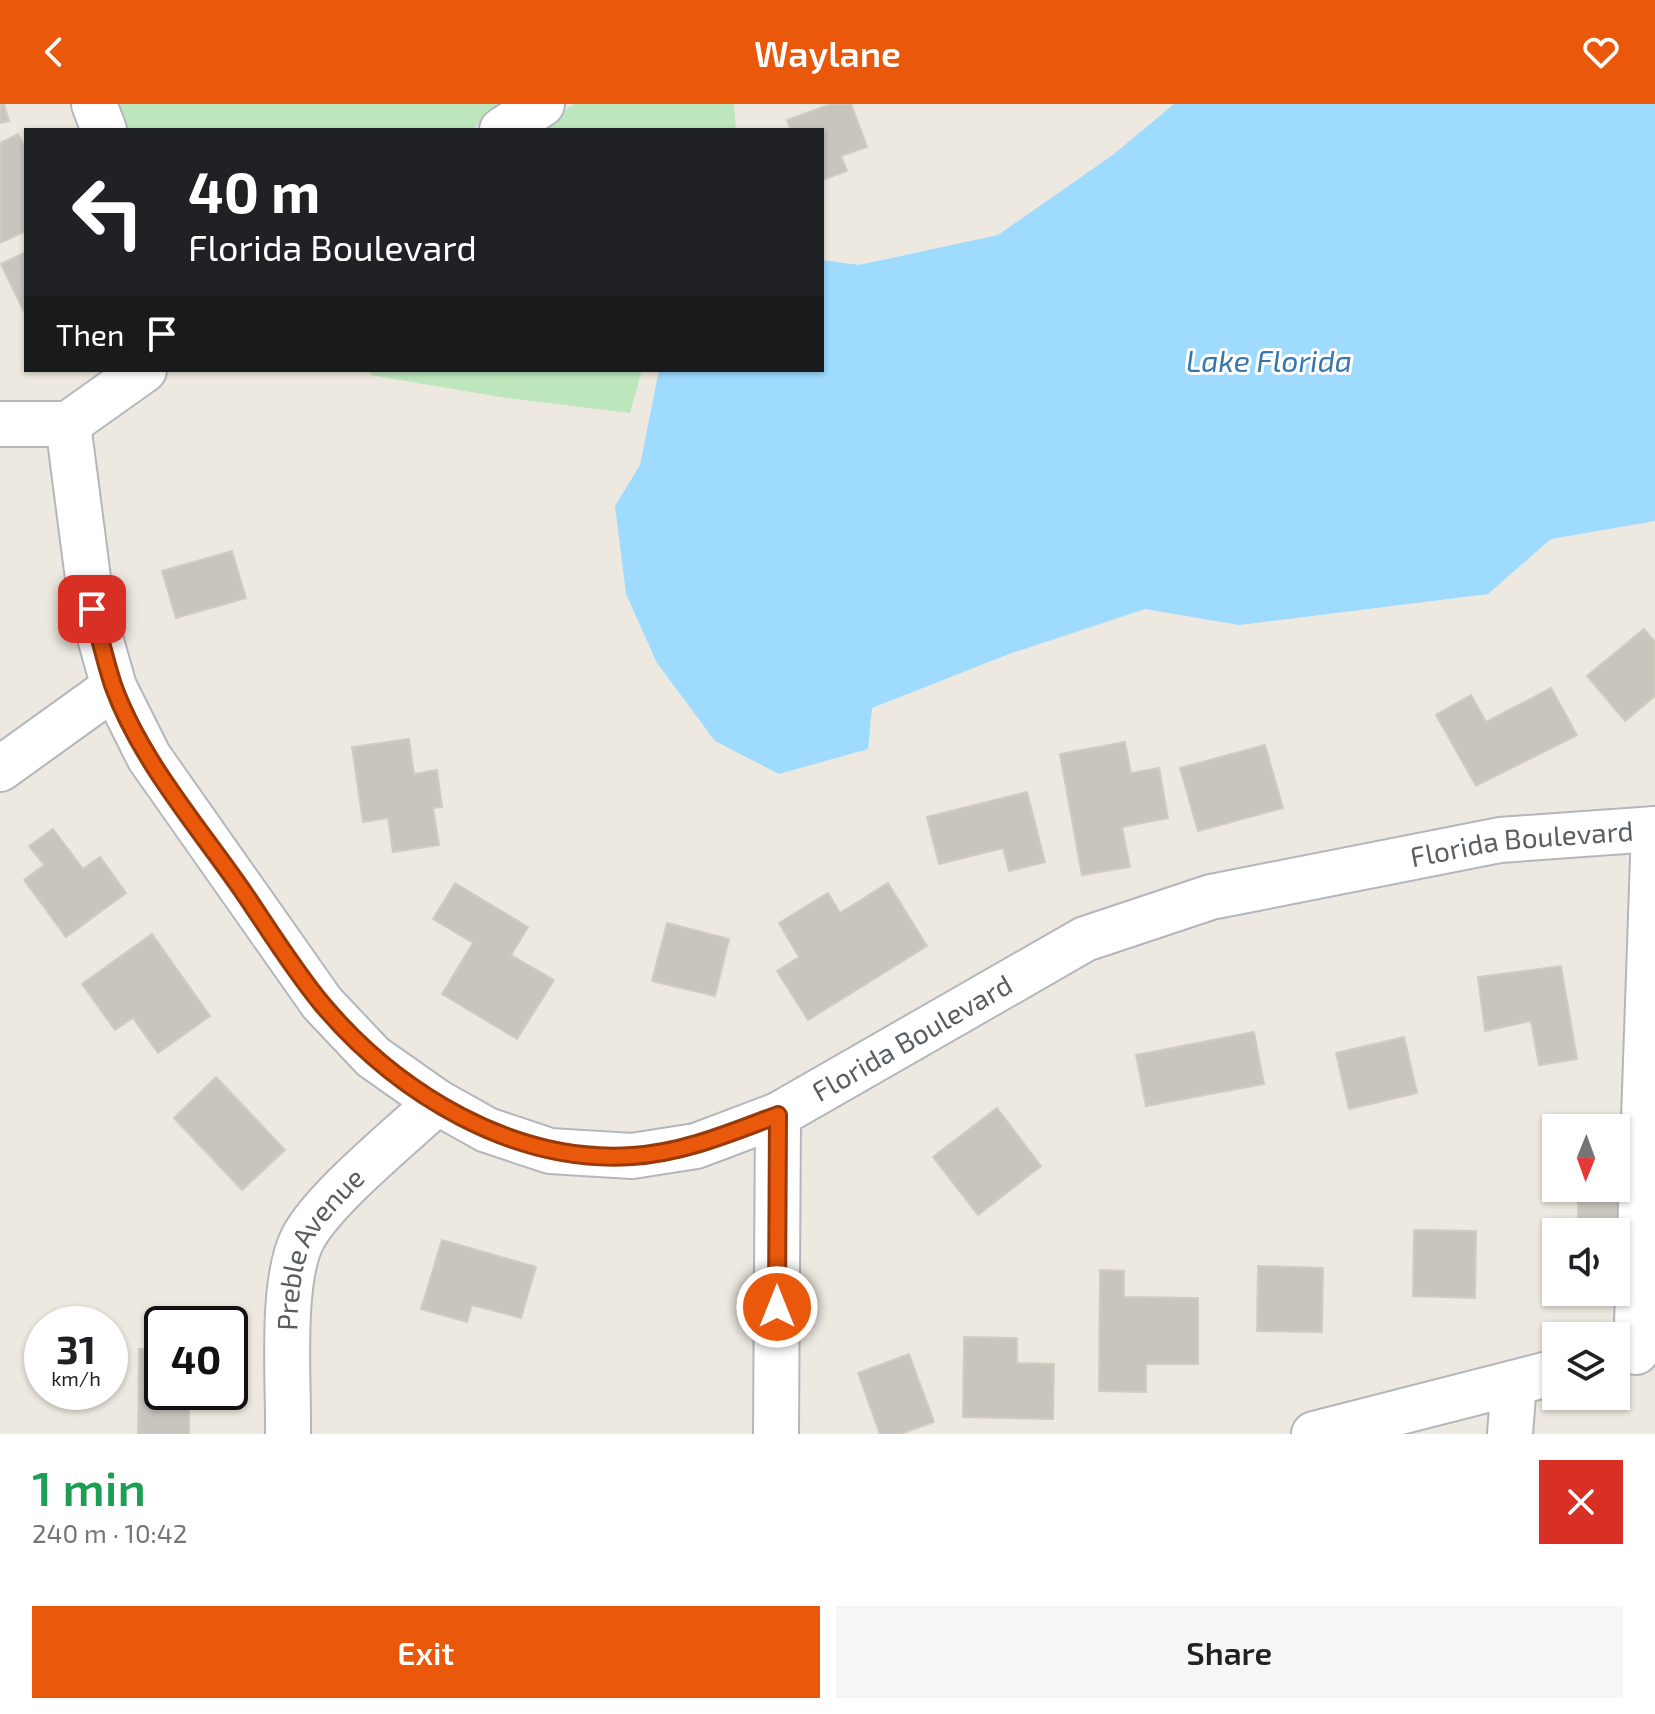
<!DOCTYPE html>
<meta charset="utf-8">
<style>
body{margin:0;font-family:"Exo 2",sans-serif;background:#f6f6f6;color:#202124;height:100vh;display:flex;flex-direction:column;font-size:30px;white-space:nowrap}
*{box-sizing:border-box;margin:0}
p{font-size:26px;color:#757577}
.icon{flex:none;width:44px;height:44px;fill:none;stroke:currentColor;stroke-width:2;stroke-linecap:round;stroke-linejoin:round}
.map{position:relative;height:1330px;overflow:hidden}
.sheet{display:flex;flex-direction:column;background:#fff;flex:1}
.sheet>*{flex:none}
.guide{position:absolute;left:24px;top:24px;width:800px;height:244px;border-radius:0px;box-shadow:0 2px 6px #0004;background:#202124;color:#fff;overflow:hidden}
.needle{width:52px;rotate:181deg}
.controls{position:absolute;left:1542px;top:1010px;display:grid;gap:16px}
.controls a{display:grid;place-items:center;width:88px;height:88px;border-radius:0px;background:#fff;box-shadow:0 2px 6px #0004;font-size:40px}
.speed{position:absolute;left:24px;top:1202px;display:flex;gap:16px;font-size:40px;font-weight:700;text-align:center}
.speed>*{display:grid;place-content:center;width:104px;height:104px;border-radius:50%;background:#fff;box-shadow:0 2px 6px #0004;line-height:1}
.speed small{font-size:20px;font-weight:400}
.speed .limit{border:4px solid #111;border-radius:12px;background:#fff;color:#111}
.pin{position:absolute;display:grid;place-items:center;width:68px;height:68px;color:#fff;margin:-34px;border-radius:16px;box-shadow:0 4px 12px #0006}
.me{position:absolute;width:88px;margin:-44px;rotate:0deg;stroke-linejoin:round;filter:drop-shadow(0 0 6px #0008)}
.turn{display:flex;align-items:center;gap:28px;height:168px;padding:0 32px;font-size:36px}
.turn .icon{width:104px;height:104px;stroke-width:2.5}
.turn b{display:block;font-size:56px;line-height:68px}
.then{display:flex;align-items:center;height:76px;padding:0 32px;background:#0003;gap:16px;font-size:30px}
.round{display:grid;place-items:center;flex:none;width:84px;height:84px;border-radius:0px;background:#f6f6f6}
.overview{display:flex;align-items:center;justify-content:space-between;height:136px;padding:0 32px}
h1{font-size:48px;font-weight:600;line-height:60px;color:#1e9e55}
.action{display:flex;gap:16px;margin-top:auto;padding:16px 32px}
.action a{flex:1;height:92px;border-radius:0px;background:#ea580c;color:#fff;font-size:32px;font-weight:600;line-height:92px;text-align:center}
.action a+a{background:#f6f6f6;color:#202124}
header{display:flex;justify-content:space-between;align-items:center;height:104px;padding:0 32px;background:#ea580c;color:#fff;font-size:36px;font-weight:600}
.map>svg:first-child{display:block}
.green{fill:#bee6bc}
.water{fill:#9edbff}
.building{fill:#c8c4be;stroke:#d2cbbf;stroke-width:2}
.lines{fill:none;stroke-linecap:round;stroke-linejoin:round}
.minor-casing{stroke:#b3b7bc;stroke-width:48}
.minor{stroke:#fff;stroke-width:44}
.route-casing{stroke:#983908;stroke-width:20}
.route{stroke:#ea580c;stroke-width:14}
.labels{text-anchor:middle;stroke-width:6;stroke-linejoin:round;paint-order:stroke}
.street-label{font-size:28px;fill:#595e62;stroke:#fff}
.water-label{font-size:30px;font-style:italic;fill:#3776ab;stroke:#fff}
</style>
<header><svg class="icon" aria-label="back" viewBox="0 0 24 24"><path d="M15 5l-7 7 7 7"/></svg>Waylane<svg class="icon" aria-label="heart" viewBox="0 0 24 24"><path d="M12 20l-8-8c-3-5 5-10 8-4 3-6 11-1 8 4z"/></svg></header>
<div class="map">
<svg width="1655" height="1330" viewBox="0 0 1655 1330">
<rect width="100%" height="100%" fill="#ede9e0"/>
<g class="green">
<path d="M 112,0 L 509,0 L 470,26 L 122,26 Z"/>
<path d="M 574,0 L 734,0 L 736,26 L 535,26 Z"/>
<path d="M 368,266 L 642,266 L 630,309 L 500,293 L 371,271 Z"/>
</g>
<path class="water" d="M 1174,0 L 1655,0 L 1655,417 L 1551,435 L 1488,490 L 1239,521 L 1145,505 L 1009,550 L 872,604 L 868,645 L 779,670 L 715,637 L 657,559 L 626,490 L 615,402 L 640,361 L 659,266 L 822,266 L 822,156 L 859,161 L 998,131 L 1114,50 Z"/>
<g class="building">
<path d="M 0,0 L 4,0 L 9,17 L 0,19 Z"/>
<path d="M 831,0 L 851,0 L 867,43 L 841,52 L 847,67 L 822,76 L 822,26 L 791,26 L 787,16 Z"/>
<path d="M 18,30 L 26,46 L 26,127 L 0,139 L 0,39 Z"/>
<path d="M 26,148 L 26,212 L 1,160 Z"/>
<path d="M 232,447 L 246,494 L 176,514 L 162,467 Z"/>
<path d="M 1644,525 L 1655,538 L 1655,592 L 1625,617 L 1587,572 Z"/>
<path d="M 1551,584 L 1577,631 L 1476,682 L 1436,611 L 1471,591 L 1486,618 Z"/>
<path d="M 409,635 L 414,670 L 437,666 L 442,703 L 433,704 L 439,741 L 393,748 L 388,714 L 363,718 L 352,643 Z"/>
<path d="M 1125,638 L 1131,669 L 1159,664 L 1168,714 L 1122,723 L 1130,763 L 1082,771 L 1060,650 Z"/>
<path d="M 1265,641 L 1283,704 L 1198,727 L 1180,664 Z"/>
<path d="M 1027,688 L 1045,758 L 1009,767 L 1003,744 L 939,760 L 927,713 Z"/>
<path d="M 53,725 L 83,765 L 100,753 L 126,789 L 66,833 L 24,776 L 44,761 L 29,742 Z"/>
<path d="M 455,779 L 528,823 L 511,851 L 554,876 L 517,935 L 442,890 L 473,839 L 433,815 Z"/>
<path d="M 888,779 L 927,842 L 808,916 L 777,867 L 799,853 L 779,819 L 828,789 L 840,809 Z"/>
<path d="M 667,819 L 729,835 L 715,892 L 652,877 Z"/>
<path d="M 152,830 L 210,912 L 158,949 L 133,914 L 115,926 L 82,880 Z"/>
<path d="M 1561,862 L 1577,955 L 1539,961 L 1531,917 L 1485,927 L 1478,873 Z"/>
<path d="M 1254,928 L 1264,980 L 1146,1002 L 1136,951 Z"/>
<path d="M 1404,933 L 1417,989 L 1349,1005 L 1336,949 Z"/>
<path d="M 216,973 L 285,1046 L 242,1086 L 174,1014 Z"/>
<path d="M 997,1004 L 1041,1062 L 978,1111 L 933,1053 Z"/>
<path d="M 1578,1092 L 1629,1093 L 1628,1162 L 1616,1162 L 1616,1128 L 1578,1128 Z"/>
<path d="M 1414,1126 L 1476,1127 L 1475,1194 L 1413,1192 Z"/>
<path d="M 442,1136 L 536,1163 L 521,1214 L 472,1201 L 467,1218 L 421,1205 Z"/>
<path d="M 1258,1162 L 1323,1164 L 1322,1228 L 1257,1227 Z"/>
<path d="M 1100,1166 L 1124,1167 L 1124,1193 L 1198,1194 L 1198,1260 L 1146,1260 L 1146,1288 L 1099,1287 Z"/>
<path d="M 964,1233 L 1017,1234 L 1017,1259 L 1054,1260 L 1053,1315 L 963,1313 Z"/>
<path d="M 139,1245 L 162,1245 L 162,1288 L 189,1288 L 189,1330 L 138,1330 Z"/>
<path d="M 909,1250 L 934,1318 L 900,1330 L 880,1330 L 858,1269 Z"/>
</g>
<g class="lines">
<defs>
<g id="minor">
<path d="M 94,0 L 104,26"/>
<path d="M 502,26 L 542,0"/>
<path d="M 0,320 L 68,320"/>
<path id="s1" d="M 68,320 L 92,505 L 114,583 L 149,653 L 322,899 L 373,953 L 437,998 L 487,1026 L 550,1047 L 632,1052 L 696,1042 L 778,1011 L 1085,835 L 1211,793 L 1500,736 L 1655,725"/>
<path d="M 68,320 L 144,266"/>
<path d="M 0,665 L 114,583"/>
<path d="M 1636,1248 L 1654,725"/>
<path id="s2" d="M 288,1330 C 289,1279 280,1178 303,1134 C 325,1093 401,1033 437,998"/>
<path d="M 776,1330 L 778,1011"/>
<path d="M 1314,1330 L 1556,1268"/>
<path d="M 1510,1330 L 1514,1279"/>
</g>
</defs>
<use href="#minor" class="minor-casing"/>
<use href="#minor" class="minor"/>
</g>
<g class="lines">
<defs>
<path id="route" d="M 92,505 C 99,530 105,556 113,581 C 140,656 197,721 242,786 C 268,824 293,865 322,900 C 397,989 513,1060 632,1052 C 683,1049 730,1029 778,1011 L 777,1203"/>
</defs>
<use href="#route" class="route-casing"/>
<use href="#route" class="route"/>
</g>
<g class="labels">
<g class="street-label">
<text dy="10" stroke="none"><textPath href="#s1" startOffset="1960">Florida Boulevard</textPath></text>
<text dy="10" stroke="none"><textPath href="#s1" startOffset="1312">Florida Boulevard</textPath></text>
<text dy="10" stroke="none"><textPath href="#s2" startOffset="194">Preble Avenue</textPath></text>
</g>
<g class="water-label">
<text x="1269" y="268">Lake Florida</text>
</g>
</g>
</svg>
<div class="controls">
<a><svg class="needle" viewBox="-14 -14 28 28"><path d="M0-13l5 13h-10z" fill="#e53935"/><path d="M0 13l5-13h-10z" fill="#757577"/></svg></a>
<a><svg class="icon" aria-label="sound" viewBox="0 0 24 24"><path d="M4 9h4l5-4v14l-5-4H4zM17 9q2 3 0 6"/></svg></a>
<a><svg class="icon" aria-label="layers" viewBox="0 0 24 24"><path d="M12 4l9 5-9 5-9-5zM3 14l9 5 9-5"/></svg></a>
</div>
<div class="speed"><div>31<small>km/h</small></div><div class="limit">40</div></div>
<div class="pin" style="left:92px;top:505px;background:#d93025"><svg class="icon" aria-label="arrive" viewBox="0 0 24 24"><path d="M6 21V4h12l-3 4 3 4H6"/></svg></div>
<svg class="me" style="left:777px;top:1203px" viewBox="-20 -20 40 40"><circle r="17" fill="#ea580c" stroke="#fff" stroke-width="3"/><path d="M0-11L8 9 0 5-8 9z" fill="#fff"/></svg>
<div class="guide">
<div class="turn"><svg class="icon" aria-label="left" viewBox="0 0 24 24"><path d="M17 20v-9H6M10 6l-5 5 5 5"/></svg><div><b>40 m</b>Florida Boulevard</div></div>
<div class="then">Then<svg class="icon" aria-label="arrive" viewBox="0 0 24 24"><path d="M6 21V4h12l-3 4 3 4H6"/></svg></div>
</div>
</div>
<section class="sheet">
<div class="overview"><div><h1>1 min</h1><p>240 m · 10:42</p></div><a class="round" style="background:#d93025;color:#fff"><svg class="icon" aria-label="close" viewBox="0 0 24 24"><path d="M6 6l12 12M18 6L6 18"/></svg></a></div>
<div class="action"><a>Exit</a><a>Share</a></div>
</section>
